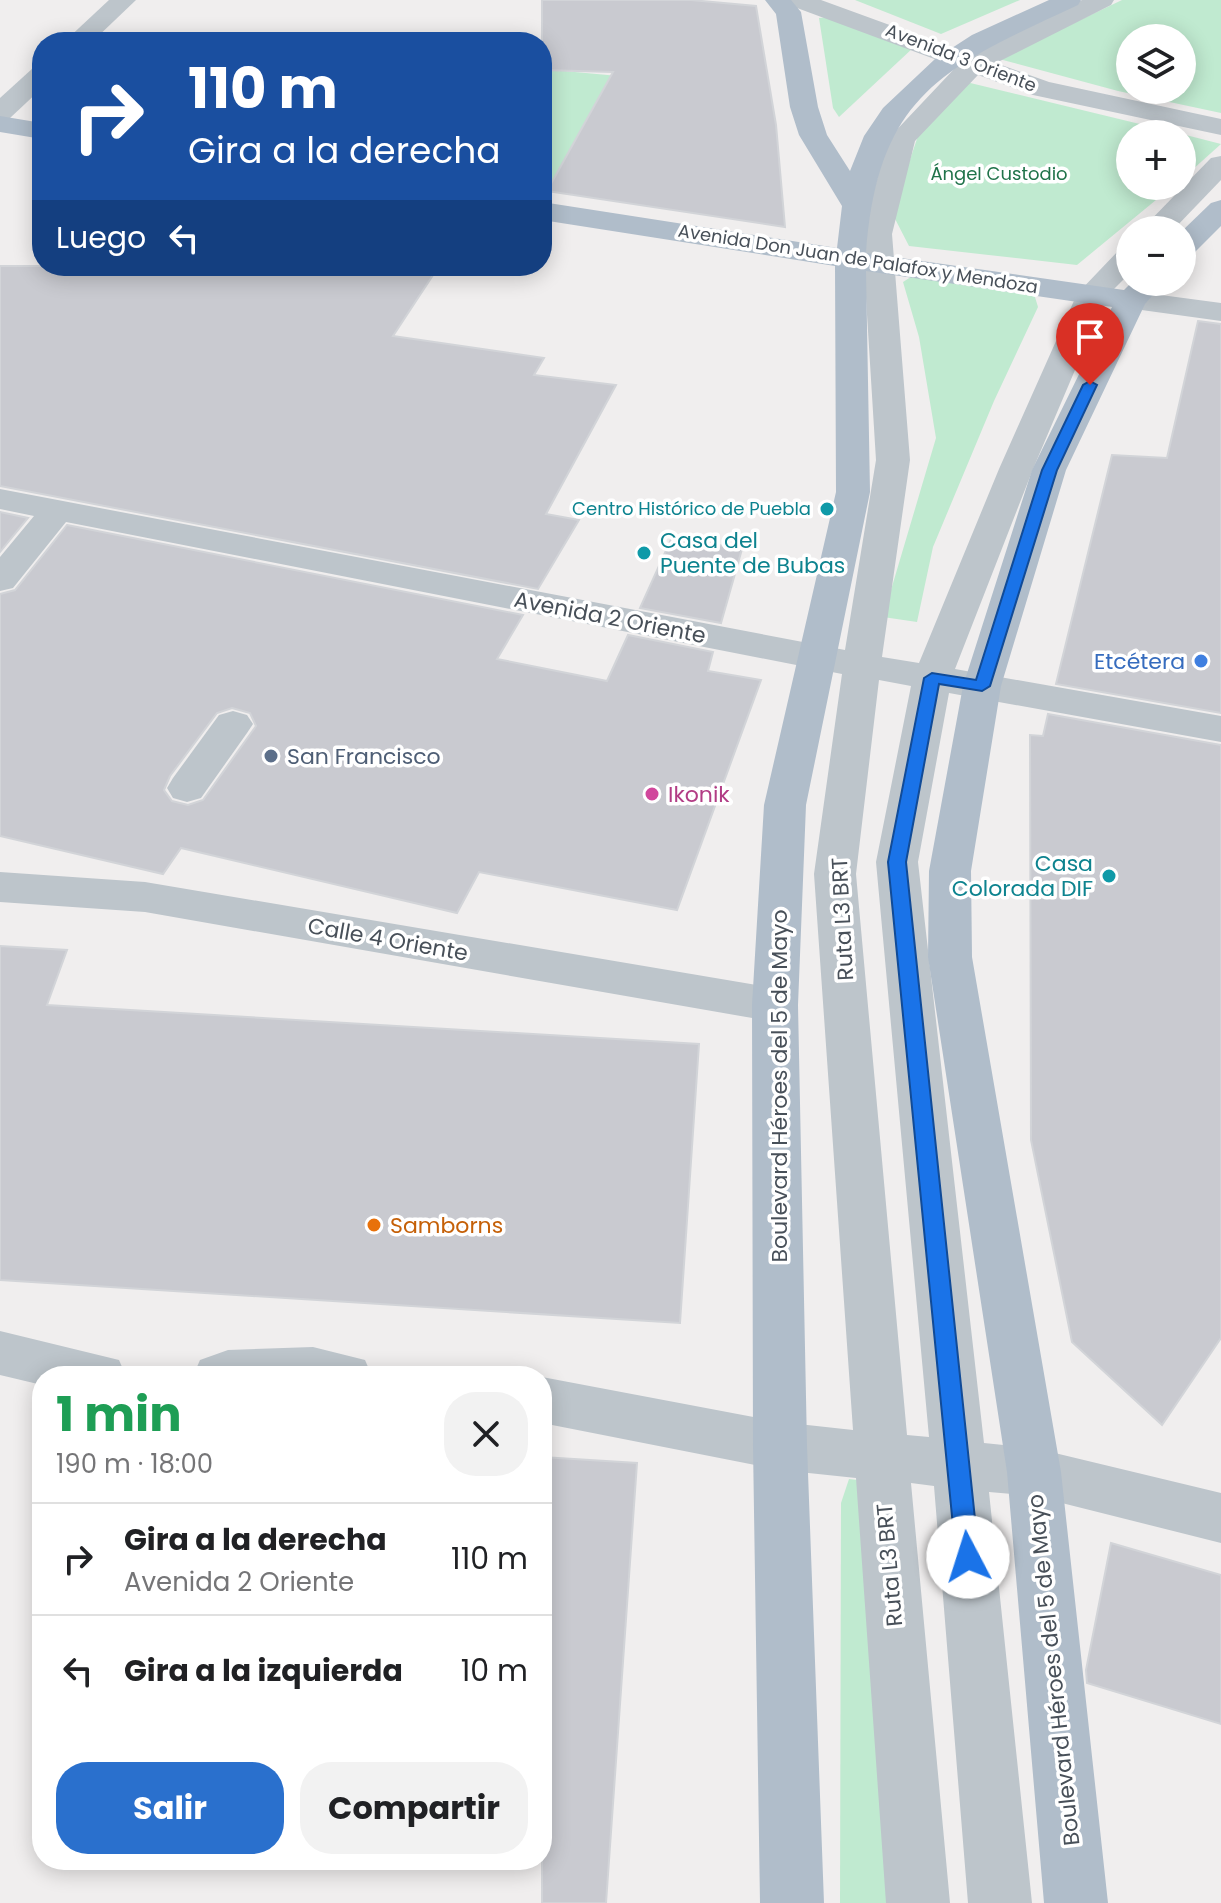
<!DOCTYPE html>
<html lang="es">
<meta charset="utf-8">
<style>
body{margin:0;font-family:Poppins,sans-serif;background:#f2f2f2;color:#202124;height:100vh;display:flex;flex-direction:column;font-size:30px;white-space:nowrap}
*{box-sizing:border-box;margin:0}
p{font-size:26px;color:#757577}
.icon{flex:none;width:44px;height:44px;fill:none;stroke:currentColor;stroke-width:2;stroke-linecap:round;stroke-linejoin:round}
.map{position:relative;flex:1;overflow:hidden}
.panel{position:absolute;left:32px;top:1366px;width:520px;height:504px;display:flex;flex-direction:column;background:#fff;border-radius:32px;box-shadow:0 4px 20px #0003}
.panel>*{flex:none}
.top-card{position:absolute;left:32px;top:32px;width:520px;height:244px;border-radius:32px;box-shadow:0 4px 20px #0003;background:#1a4fa0;color:#fff;overflow:hidden}
.buttons{position:absolute;left:1116px;top:24px;display:grid;gap:16px}
.buttons a{display:grid;place-items:center;width:80px;height:80px;border-radius:50%;background:#fff;box-shadow:0 4px 20px #0003;font-size:40px}
.pin{position:absolute;display:grid;place-items:center;width:68px;height:68px;color:#fff;margin:-82px -34px;border-radius:50% 50% 50% 0;rotate:-45deg;box-shadow:0 0 8px #0007}
.pin .icon{rotate:45deg}
.me{position:absolute;width:88px;margin:-44px;rotate:355deg;stroke-linejoin:round;filter:drop-shadow(0 0 6px #0008)}
.turn{display:flex;align-items:center;gap:28px;height:168px;padding:0 24px;font-size:36px}
.turn .icon{width:104px;height:104px;stroke-width:2.5}
.turn b{display:block;font-size:56px;line-height:68px}
.then{display:flex;align-items:center;height:76px;padding:0 24px;background:#0003;gap:16px;font-size:30px}
.round{display:grid;place-items:center;flex:none;width:84px;height:84px;border-radius:32px;background:#f2f2f2}
.head{display:flex;align-items:center;justify-content:space-between;height:136px;padding:0 24px}
h1{font-size:48px;font-weight:700;line-height:60px;color:#1e9e55}
.cta{display:flex;gap:16px;margin-top:auto;padding:16px 24px}
.cta a{flex:1;height:92px;border-radius:32px;background:#2a70cd;color:#fff;font-size:32px;font-weight:700;line-height:92px;text-align:center}
.cta a+a{background:#f2f2f2;color:#202124}
ul{padding:0;list-style:none}
li{display:flex;align-items:center;gap:24px;height:112px;padding:0 24px;border-top:2px solid #e0e0e0}
li div{flex:1}
li b{display:block;font-size:30px}
li em{font-style:normal}
.map>svg:first-child{display:block}
.green{fill:#c0ead0;fill-rule:evenodd}
.building{fill:#c9cad0;stroke:#d2d4d8;stroke-width:2;fill-rule:evenodd}
.lines{fill:none;stroke-linecap:round;stroke-linejoin:round}
.minor{fill:#bdc5cb;fill-rule:evenodd}
.major{fill:#b0bdca;fill-rule:evenodd}
.route{fill:#1a73e8;stroke:#114b97;stroke-width:2}
.culture-dot{fill:#0f9aa8;stroke:#fff;stroke-width:3}
.shop-dot{fill:#3f7fe0;stroke:#fff;stroke-width:3}
.service-dot{fill:#5c6f8a;stroke:#fff;stroke-width:3}
.hotel-dot{fill:#d1479c;stroke:#fff;stroke-width:3}
.food-dot{fill:#e8710a;stroke:#fff;stroke-width:3}
.labels{text-anchor:middle;stroke-width:7;stroke-linejoin:round;paint-order:stroke}
.far-street-label{font-size:18px;fill:#485059;stroke:#fff}
.far-park-label{font-size:18px;fill:#20734a;stroke:#fff}
.far-culture-label{font-size:18px;fill:#0d838f;stroke:#fff;text-anchor:end}
.culture-label{font-size:22px;fill:#0d838f;stroke:#fff;text-anchor:start}
.street-label{font-size:22px;fill:#485059;stroke:#fff}
.shop-label{font-size:22px;fill:#366cbe;stroke:#fff;text-anchor:end}
.service-label{font-size:22px;fill:#4e5e75;stroke:#fff;text-anchor:start}
.hotel-label{font-size:22px;fill:#b23c85;stroke:#fff;text-anchor:start}
.food-label{font-size:22px;fill:#c56008;stroke:#fff;text-anchor:start}
</style>
<div class="map">
<svg width="1221" height="1903" viewBox="0 0 1221 1903">
<rect width="100%" height="100%" fill="#f0eeee"/>
<g class="green">
<path d="M 855,0 L 1020,0 L 941,34 Z"/>
<path d="M 1122,0 L 1221,0 L 1221,113 L 1118,91 L 999,59 ZM 1130,38 L 1182,38 L 1182,90 L 1130,90 Z"/>
<path d="M 829,17 L 914,47 L 839,117 L 833,108 L 819,18 Z"/>
<path d="M 542,69 L 673,81 L 547,191 L 542,190 Z"/>
<path d="M 962,81 L 1181,134 L 1130,134 L 1130,186 L 1173,186 L 1077,265 L 909,246 L 892,213 L 922,124 Z"/>
<path d="M 1182,134 L 1221,144 L 1182,179 Z"/>
<path d="M 914,275 L 1019,290 L 1035,297 L 1038,307 L 994,401 L 933,547 L 917,622 L 883,617 L 936,438 L 919,337 L 903,282 Z"/>
<path d="M 849,1479 L 892,1484 L 924,1903 L 840,1903 L 841,1503 Z"/>
</g>
<g class="building">
<path d="M 542,0 L 691,0 L 756,6 L 776,125 L 785,227 L 547,191 L 613,72 L 542,70 Z"/>
<path d="M 0,266 L 439,266 L 393,336 L 544,358 L 534,375 L 616,385 L 546,514 L 579,520 L 538,589 L 0,486 Z"/>
<path d="M 1198,321 L 1221,324 L 1221,713 L 1056,684 L 1112,455 L 1167,458 Z"/>
<path d="M 0,512 L 28,518 L 0,552 Z"/>
<path d="M 67,525 L 523,615 L 497,659 L 607,681 L 628,635 L 713,652 L 708,671 L 761,680 L 677,910 L 479,872 L 457,913 L 181,848 L 163,874 L 0,836 L 0,594 L 15,590 ZM 232,708 L 250,713 L 256,726 L 203,800 L 188,805 L 172,801 L 164,790 L 170,776 L 217,713 Z"/>
<path d="M 672,537 L 742,549 L 721,623 L 640,608 Z"/>
<path d="M 1048,714 L 1221,745 L 1221,1338 L 1162,1425 L 1072,1342 L 1031,1140 L 1030,735 L 1043,736 Z"/>
<path d="M 0,946 L 67,950 L 47,1005 L 699,1044 L 680,1323 L 0,1280 Z"/>
<path d="M 542,1457 L 637,1463 L 606,1903 L 542,1903 Z"/>
<path d="M 1111,1543 L 1221,1575 L 1221,1724 L 1087,1683 L 1086,1670 Z"/>
</g>
<g class="lines">
<g class="minor">
<path d="M 109,0 L 136,0 L 92,42 L 64,42 Z"/>
<path d="M 786,0 L 821,0 L 972,55 L 1082,0 L 1114,0 L 1111,5 L 996,63 L 1049,82 L 1221,119 L 1221,135 L 1033,95 L 978,75 L 915,141 L 892,234 L 910,460 L 882,657 L 919,663 L 999,469 L 1077,294 L 1119,250 L 1130,247 L 1130,273 L 1106,297 L 1033,469 L 955,669 L 1221,716 L 1221,742 L 949,693 L 918,862 L 984,1443 L 1034,1448 L 1221,1493 L 1221,1543 L 1034,1496 L 989,1492 L 1032,1903 L 968,1903 L 934,1486 L 911,1483 L 950,1903 L 886,1903 L 856,1478 L 780,1470 L 542,1423 L 542,1377 L 780,1422 L 853,1430 L 814,874 L 842,674 L 66,522 L 13,588 L 0,591 L 0,557 L 34,516 L 0,509 L 0,489 L 845,650 L 876,460 L 862,234 L 888,139 L 956,67 L 789,5 ZM 879,680 L 911,686 L 876,862 L 929,1437 L 907,1435 L 856,874 Z"/>
<path d="M 42,66 L 42,88 L 10,118 L 0,120 L 0,98 L 33,68 Z"/>
<path d="M 1221,156 L 1221,180 L 1173,230 L 1141,230 L 1211,158 Z"/>
<path d="M 1131,291 L 1221,303 L 1221,321 L 1120,307 L 1116,300 L 1120,293 Z"/>
<path d="M 233,711 L 247,715 L 253,724 L 247,733 L 201,798 L 187,802 L 173,798 L 167,788 L 173,778 L 219,715 Z"/>
<path d="M 0,872 L 145,882 L 775,988 L 791,993 L 798,1005 L 791,1017 L 775,1022 L 145,912 L 0,902 Z"/>
<path d="M 0,1331 L 119,1360 L 126,1376 L 42,1376 L 42,1385 L 0,1375 Z"/>
<path d="M 313,1347 L 365,1360 L 372,1376 L 193,1376 L 200,1360 L 228,1350 Z"/>
</g>
<g class="major">
<path d="M 765,0 L 791,0 L 801,12 L 818,107 L 827,135 L 850,171 L 864,136 L 883,108 L 935,59 L 972,35 L 1049,0 L 1081,0 L 1078,5 C 945,67 878,93 866,253 L 1124,290 L 1132,282 L 1164,282 L 1145,304 L 1066,470 L 1001,686 L 971,871 L 972,957 L 1061,1472 L 1108,1903 L 1044,1903 L 1007,1472 L 928,957 L 929,871 L 963,686 L 1032,470 L 1112,307 L 866,271 L 870,492 L 806,805 L 798,1005 L 807,1446 L 824,1903 L 760,1903 L 753,1446 L 752,1005 L 764,805 L 836,492 L 835,266 L 542,220 L 542,202 L 837,248 L 842,206 L 799,135 L 790,107 L 776,14 Z"/>
<path d="M 0,116 L 42,123 L 42,139 L 0,132 Z"/>
<path d="M 1221,200 L 1221,226 L 1193,254 L 1182,257 L 1182,231 L 1211,203 Z"/>
</g>
</g>
<path class="route" d="M 1090,381 L 1097,385 L 1057,470 L 990,686 L 982,691 L 939,684 L 906,862 L 979,1557 L 976,1565 L 968,1568 L 960,1565 L 956,1557 L 888,862 L 924,678 L 932,673 L 976,680 L 1042,470 L 1083,385 Z"/>
<g class="culture-dot">
<circle cx="827" cy="509" r="8"/>
<circle cx="644" cy="553" r="8"/>
<circle cx="1109" cy="876" r="8"/>
</g>
<circle class="shop-dot" cx="1201" cy="661" r="8"/>
<circle class="service-dot" cx="271" cy="756" r="8"/>
<circle class="hotel-dot" cx="652" cy="794" r="8"/>
<circle class="food-dot" cx="374" cy="1225" r="8"/>
<g class="labels">
<g class="far-street-label">
<text transform="translate(961 58) rotate(21)" y="6">Avenida 3 Oriente</text>
<text transform="translate(858 259) rotate(9)" y="6">Avenida Don Juan de Palafox y Mendoza</text>
</g>
<g class="far-park-label">
<text x="999" y="180">Ángel Custodio</text>
</g>
<g class="far-culture-label">
<text x="811" y="515">Centro Histórico de Puebla</text>
</g>
<g class="culture-label">
<text x="660" y="548">Casa del<tspan x="660" dy="25">Puente de Bubas</tspan></text>
<text x="1093" y="871" text-anchor="end">Casa<tspan x="1093" dy="25">Colorada DIF</tspan></text>
</g>
<g class="street-label">
<text transform="translate(610 617) rotate(11)" y="8">Avenida 2 Oriente</text>
<text transform="translate(842 919) rotate(-93)" y="8">Ruta L3 BRT</text>
<text transform="translate(388 939) rotate(10)" y="8">Calle 4 Oriente</text>
<text transform="translate(779 1086) rotate(-90)" y="8">Boulevard Héroes del 5 de Mayo</text>
<text transform="translate(889 1565) rotate(-95)" y="8">Ruta L3 BRT</text>
<text transform="translate(1053 1670) rotate(-96)" y="8">Boulevard Héroes del 5 de Mayo</text>
</g>
<g class="shop-label">
<text x="1185" y="669">Etcétera</text>
</g>
<g class="service-label">
<text x="287" y="764">San Francisco</text>
</g>
<g class="hotel-label">
<text x="668" y="802">Ikonik</text>
</g>
<g class="food-label">
<text x="390" y="1233">Samborns</text>
</g>
</g>
</svg>
<div class="buttons">
<a><svg class="icon" aria-label="layers" viewBox="0 0 24 24"><path d="M12 4l9 5-9 5-9-5zM3 14l9 5 9-5"/></svg></a>
<a>+</a>
<a>−</a>
</div>
<div class="pin" style="left:1090px;top:385px;background:#d93025"><svg class="icon" aria-label="arrive" viewBox="0 0 24 24"><path d="M6 21V4h12l-3 4 3 4H6"/></svg></div>
<svg class="me" style="left:968px;top:1557px" viewBox="-20 -20 40 40"><circle r="19" fill="#fff"/><path d="M0-13L10 11 0 6-10 11z" fill="#1a73e8"/></svg>
<div class="top-card">
<div class="turn"><svg class="icon" aria-label="right" viewBox="0 0 24 24"><path d="M7 20v-9h11M14 6l5 5-5 5"/></svg><div><b>110 m</b>Gira a la derecha</div></div>
<div class="then">Luego<svg class="icon" aria-label="left" viewBox="0 0 24 24"><path d="M17 20v-9H6M10 6l-5 5 5 5"/></svg></div>
</div>
<section class="panel">
<div class="head"><div><h1>1 min</h1><p>190 m · 18:00</p></div><a class="round"><svg class="icon" aria-label="close" viewBox="0 0 24 24"><path d="M6 6l12 12M18 6L6 18"/></svg></a></div>
<ul>
<li><svg class="icon" aria-label="right" viewBox="0 0 24 24"><path d="M7 20v-9h11M14 6l5 5-5 5"/></svg><div><b>Gira a la derecha</b><p>Avenida 2 Oriente</p></div><em>110 m</em></li>
<li><svg class="icon" aria-label="left" viewBox="0 0 24 24"><path d="M17 20v-9H6M10 6l-5 5 5 5"/></svg><div><b>Gira a la izquierda</b></div><em>10 m</em></li>
</ul>
<div class="cta"><a>Salir</a><a>Compartir</a></div>
</section>
</div>
